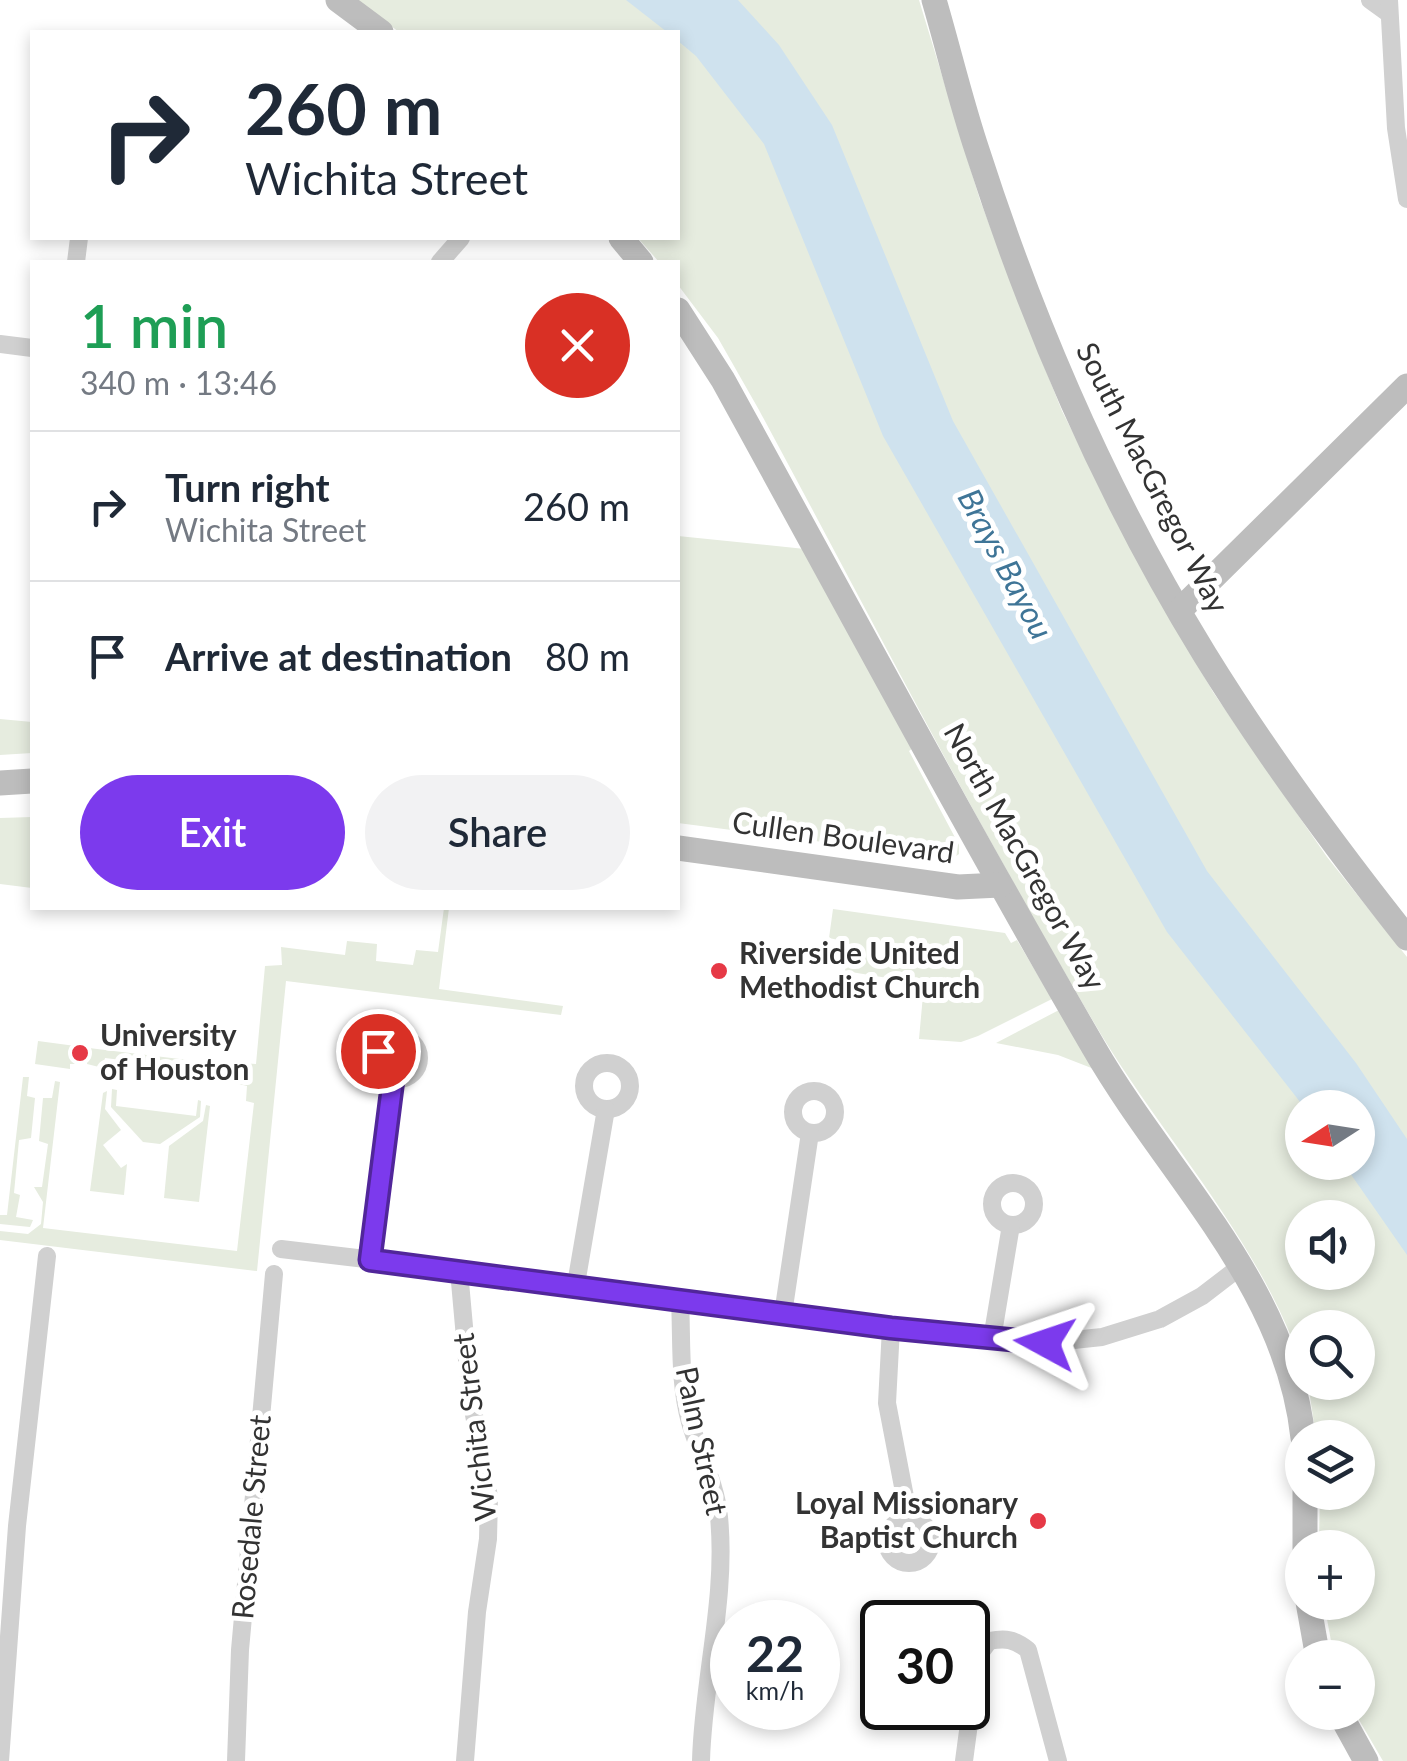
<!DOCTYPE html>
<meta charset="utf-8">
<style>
body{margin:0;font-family:Lato,sans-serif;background:#f2f2f3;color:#1f2937;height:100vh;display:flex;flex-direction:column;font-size:38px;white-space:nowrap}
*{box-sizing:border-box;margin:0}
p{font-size:32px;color:#747a83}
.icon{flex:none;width:55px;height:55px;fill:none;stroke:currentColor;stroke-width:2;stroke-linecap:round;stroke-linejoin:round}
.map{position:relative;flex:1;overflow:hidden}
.details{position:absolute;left:30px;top:260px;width:650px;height:650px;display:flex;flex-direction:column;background:#fff;border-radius:0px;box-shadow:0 5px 15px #0003}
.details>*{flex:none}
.hud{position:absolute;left:30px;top:30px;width:650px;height:210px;border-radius:0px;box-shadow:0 5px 15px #0003;background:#fff;color:#1f2937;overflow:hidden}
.needle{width:65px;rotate:258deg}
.fabs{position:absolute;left:1285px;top:1090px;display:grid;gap:20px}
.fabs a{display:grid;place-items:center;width:90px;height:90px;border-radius:50%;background:#fff;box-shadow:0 5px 15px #0003;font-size:50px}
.speed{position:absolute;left:710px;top:1600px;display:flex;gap:20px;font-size:50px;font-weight:700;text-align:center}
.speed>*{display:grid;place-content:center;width:130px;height:130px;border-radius:50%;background:#fff;box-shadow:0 5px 15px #0003;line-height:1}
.speed small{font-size:25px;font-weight:400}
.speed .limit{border:5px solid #111;border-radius:15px;background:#fff;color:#111}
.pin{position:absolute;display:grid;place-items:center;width:85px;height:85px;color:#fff;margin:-42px;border:5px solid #fff;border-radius:50%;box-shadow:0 2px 10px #0007}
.me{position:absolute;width:110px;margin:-55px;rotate:275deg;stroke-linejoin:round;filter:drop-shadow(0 0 8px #0008)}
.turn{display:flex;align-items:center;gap:35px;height:210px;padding:0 50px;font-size:45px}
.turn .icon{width:130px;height:130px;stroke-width:2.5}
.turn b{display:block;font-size:70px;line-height:85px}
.round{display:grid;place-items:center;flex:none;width:105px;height:105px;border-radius:52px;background:#f2f2f3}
.head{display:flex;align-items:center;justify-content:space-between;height:170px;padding:0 50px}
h1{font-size:60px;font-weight:600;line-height:75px;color:#1e9e55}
.action{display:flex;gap:20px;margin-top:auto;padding:20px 50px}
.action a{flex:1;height:115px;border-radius:60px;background:#7c3aed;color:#fff;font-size:40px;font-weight:600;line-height:115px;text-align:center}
.action a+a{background:#f2f2f3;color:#1f2937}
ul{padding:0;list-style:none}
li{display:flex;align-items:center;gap:30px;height:150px;padding:0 50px;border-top:2px solid #e0e1e3}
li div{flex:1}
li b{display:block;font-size:38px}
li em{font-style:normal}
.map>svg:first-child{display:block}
.green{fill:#e6ecdf;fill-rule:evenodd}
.water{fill:#cfe2ee}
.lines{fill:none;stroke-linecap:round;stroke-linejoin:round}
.street{stroke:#d0d0d0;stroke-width:18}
.secondary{stroke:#bdbdbd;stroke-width:25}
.route-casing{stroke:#51269a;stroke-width:25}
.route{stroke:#7c3aed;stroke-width:18}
.poi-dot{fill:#e63946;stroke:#fff;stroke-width:4}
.labels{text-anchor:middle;stroke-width:10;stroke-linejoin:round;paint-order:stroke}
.street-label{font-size:30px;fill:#333;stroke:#fff}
.poi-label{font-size:30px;font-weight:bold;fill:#333;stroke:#fff;text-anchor:start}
.water-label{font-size:32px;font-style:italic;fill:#3f7597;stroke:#fff}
</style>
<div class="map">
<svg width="1407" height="1761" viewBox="0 0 1407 1761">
<rect width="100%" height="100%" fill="#fff"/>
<g class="green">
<path d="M 357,0 L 919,0 L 980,200 L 1019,303 L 1062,411 L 1130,546 L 1213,692 L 1327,857 L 1407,957 L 1407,1761 L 1383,1761 L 1355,1713 L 1358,1712 L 1358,1658 L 1334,1657 L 1324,1603 L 1358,1602 L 1358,1548 L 1319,1547 L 1319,1542 L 1320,1493 L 1358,1492 L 1358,1438 L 1316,1437 L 1308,1383 L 1358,1382 L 1358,1328 L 1302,1328 L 1302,1366 C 1262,1245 1168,1144 1102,1036 C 980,832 872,619 759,410 L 718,338 L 678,285 L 678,262 L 659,262 L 638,238 L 678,238 L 678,32 L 399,32 ZM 1302,1108 L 1358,1108 L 1358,1162 L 1302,1162 ZM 1302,1218 L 1358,1218 L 1358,1272 L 1302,1272 Z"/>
<path d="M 678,536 L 805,549 L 913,748 L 909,751 L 959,845 L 959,854 L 952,859 L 678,823 Z"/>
<path d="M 0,719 L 32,722 L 32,753 L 0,755 Z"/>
<path d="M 32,817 L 32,888 L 0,884 L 0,818 Z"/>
<path d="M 444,908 L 449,908 L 439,989 L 563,1006 L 561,1015 L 286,981 L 257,1271 L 0,1240 L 0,1231 L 28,1234 L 41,1224 L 43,1202 L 34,1187 L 42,1187 L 48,1144 L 39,1141 L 43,1098 L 52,1098 L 55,1081 L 60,1082 L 43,1228 L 237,1251 L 254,1103 L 246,1101 L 247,1086 L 239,1084 L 240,1063 L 256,1064 L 265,966 L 282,965 L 281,947 L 345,955 L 347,941 L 377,944 L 376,961 L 413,965 L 416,950 L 438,952 Z"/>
<path d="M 833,909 L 1005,933 L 1011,943 L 1017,940 L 1052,999 L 978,1036 L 961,1042 L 919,1039 L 924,984 L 845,971 L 848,942 L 829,938 Z"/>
<path d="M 1059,1010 L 1094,1069 L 1058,1055 L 996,1043 Z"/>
<path d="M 38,1041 L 83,1047 L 81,1064 L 70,1064 L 70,1069 L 35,1064 Z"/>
<path d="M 89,1048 L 229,1065 L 227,1083 L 219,1083 L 219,1072 L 105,1058 L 103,1068 L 87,1064 Z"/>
<path d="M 23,1077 L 29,1077 L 27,1096 L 35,1098 L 31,1138 L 19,1140 L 14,1193 L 20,1195 L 16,1217 L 33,1220 L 30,1227 L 0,1224 L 0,1215 L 7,1215 Z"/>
<path d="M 112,1089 L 117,1090 L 116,1106 L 196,1116 L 198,1100 L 201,1101 L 200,1117 L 160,1144 L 143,1142 L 111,1107 Z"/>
<path d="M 107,1091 L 105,1109 L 121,1130 L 103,1145 L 121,1168 L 127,1164 L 124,1195 L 90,1191 L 103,1093 Z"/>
<path d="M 206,1105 L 210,1106 L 199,1202 L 164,1198 L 169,1146 L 203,1121 Z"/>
</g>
<path class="water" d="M 626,0 L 738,0 L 779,45 L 832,125 L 953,421 L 1207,871 L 1356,1063 L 1407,1139 L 1407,1255 L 1343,1163 L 1358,1162 L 1358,1108 L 1304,1107 L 1167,932 L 883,436 L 764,144 L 696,56 L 678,41 L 678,32 L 667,32 Z"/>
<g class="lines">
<g class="street">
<path d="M 1370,0 L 1388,13"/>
<path d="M 1389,0 L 1396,128 L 1407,199"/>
<path d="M 76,262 L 79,238"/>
<path d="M 440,262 L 461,238"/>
<path d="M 0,344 L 32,348"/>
<circle cx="398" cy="1058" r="21"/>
<circle cx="607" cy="1086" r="23"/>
<circle cx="814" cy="1112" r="21"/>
<circle cx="1013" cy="1204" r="21"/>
<path d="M 281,1249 L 576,1284 L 891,1328 L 1045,1343 L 1102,1337 L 1160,1319 L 1202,1296 L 1241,1266"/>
<path d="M 369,1260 L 393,1079"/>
<path d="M 459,1271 L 470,1393 L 489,1497 L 488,1539 L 477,1612 L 465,1761"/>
<path d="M 576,1284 L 606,1109"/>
<path d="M 680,1300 C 682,1340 679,1383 690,1422 C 699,1454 716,1483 719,1517 C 727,1598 703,1680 701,1761"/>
<path d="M 783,1314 L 810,1133"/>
<path d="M 891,1328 L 887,1403 L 905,1497 L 905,1519"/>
<path d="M 992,1339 L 1011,1225"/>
<circle cx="909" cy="1541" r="22"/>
<path d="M 0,1761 L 17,1526 L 47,1256"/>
<path d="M 236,1761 L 240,1650 L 274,1274"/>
<path d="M 964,1761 L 978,1656 L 989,1641 C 1006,1638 1014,1639 1028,1650 L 1058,1761"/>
</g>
<g class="secondary">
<path d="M 338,0 L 381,32"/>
<path d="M 934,0 C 949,51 961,103 978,153 C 1034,327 1109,499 1205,655 C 1266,754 1335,847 1407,938"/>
<path d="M 621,238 L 641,262"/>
<path d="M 678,310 L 723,380 C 846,603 966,828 1094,1048 C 1167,1175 1287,1285 1303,1438"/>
<path d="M 1180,610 L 1407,386"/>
<path d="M 0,783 L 32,781"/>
<path d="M 678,848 L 958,887 L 1000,885"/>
<path d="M 1305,1492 L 1305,1548"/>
<path d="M 1308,1602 L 1318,1658"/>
<path d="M 1339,1712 L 1366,1761"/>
</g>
</g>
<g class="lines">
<defs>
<path id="route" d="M 378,1051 L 378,1065 L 393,1079 L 370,1260 L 891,1328 L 1045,1343"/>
</defs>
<use href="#route" class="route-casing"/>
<use href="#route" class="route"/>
</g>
<g class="poi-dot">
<circle cx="719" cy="971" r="10"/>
<circle cx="80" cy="1053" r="10"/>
<circle cx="1038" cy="1521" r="10"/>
</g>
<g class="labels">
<g class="street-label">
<text transform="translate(1152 478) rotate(63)" y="10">South MacGregor Way</text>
<text transform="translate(843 838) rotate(8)" y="10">Cullen Boulevard</text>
<text transform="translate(1024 857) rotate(61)" y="10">North MacGregor Way</text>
<text transform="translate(475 1427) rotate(-97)" y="10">Wichita Street</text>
<text transform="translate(701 1441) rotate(78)" y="10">Palm Street</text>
<text transform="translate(252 1517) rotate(-85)" y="10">Rosedale Street</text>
</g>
<g class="poi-label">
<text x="739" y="964">Riverside United<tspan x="739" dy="34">Methodist Church</tspan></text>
<text x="100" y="1046">University<tspan x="100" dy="34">of Houston</tspan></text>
<text x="1018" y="1514" text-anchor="end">Loyal Missionary<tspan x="1018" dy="34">Baptist Church</tspan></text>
</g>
<g class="water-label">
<text transform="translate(1005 564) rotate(62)" y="11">Brays Bayou</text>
</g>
</g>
</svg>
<div class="fabs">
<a><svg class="needle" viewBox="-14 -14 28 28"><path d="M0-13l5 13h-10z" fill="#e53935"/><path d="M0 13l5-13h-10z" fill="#747a83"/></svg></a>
<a><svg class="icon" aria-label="sound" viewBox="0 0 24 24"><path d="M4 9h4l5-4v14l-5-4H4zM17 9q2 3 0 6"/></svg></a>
<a><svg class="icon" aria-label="search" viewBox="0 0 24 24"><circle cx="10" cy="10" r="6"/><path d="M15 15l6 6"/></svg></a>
<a><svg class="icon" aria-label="layers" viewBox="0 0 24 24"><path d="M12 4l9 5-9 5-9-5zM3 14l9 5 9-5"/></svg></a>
<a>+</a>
<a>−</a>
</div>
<div class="speed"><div>22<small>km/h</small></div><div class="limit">30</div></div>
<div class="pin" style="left:378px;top:1051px;background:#d93025"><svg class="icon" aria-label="arrive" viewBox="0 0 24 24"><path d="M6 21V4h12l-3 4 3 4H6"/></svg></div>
<svg class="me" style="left:1045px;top:1343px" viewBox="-20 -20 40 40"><path d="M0-17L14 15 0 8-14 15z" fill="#7c3aed" stroke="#fff" stroke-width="4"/></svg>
<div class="hud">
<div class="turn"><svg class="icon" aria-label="right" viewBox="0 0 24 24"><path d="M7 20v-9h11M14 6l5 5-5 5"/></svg><div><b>260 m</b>Wichita Street</div></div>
</div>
<section class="details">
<div class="head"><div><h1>1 min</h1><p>340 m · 13:46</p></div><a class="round" style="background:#d93025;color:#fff"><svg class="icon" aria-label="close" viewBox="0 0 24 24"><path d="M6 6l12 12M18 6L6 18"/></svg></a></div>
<ul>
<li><svg class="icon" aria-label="right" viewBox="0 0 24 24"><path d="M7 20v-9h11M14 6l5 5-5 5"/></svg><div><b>Turn right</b><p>Wichita Street</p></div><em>260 m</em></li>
<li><svg class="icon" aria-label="arrive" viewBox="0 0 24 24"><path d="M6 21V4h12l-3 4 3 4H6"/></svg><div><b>Arrive at destination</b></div><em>80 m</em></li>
</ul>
<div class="action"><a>Exit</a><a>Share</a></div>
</section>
</div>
